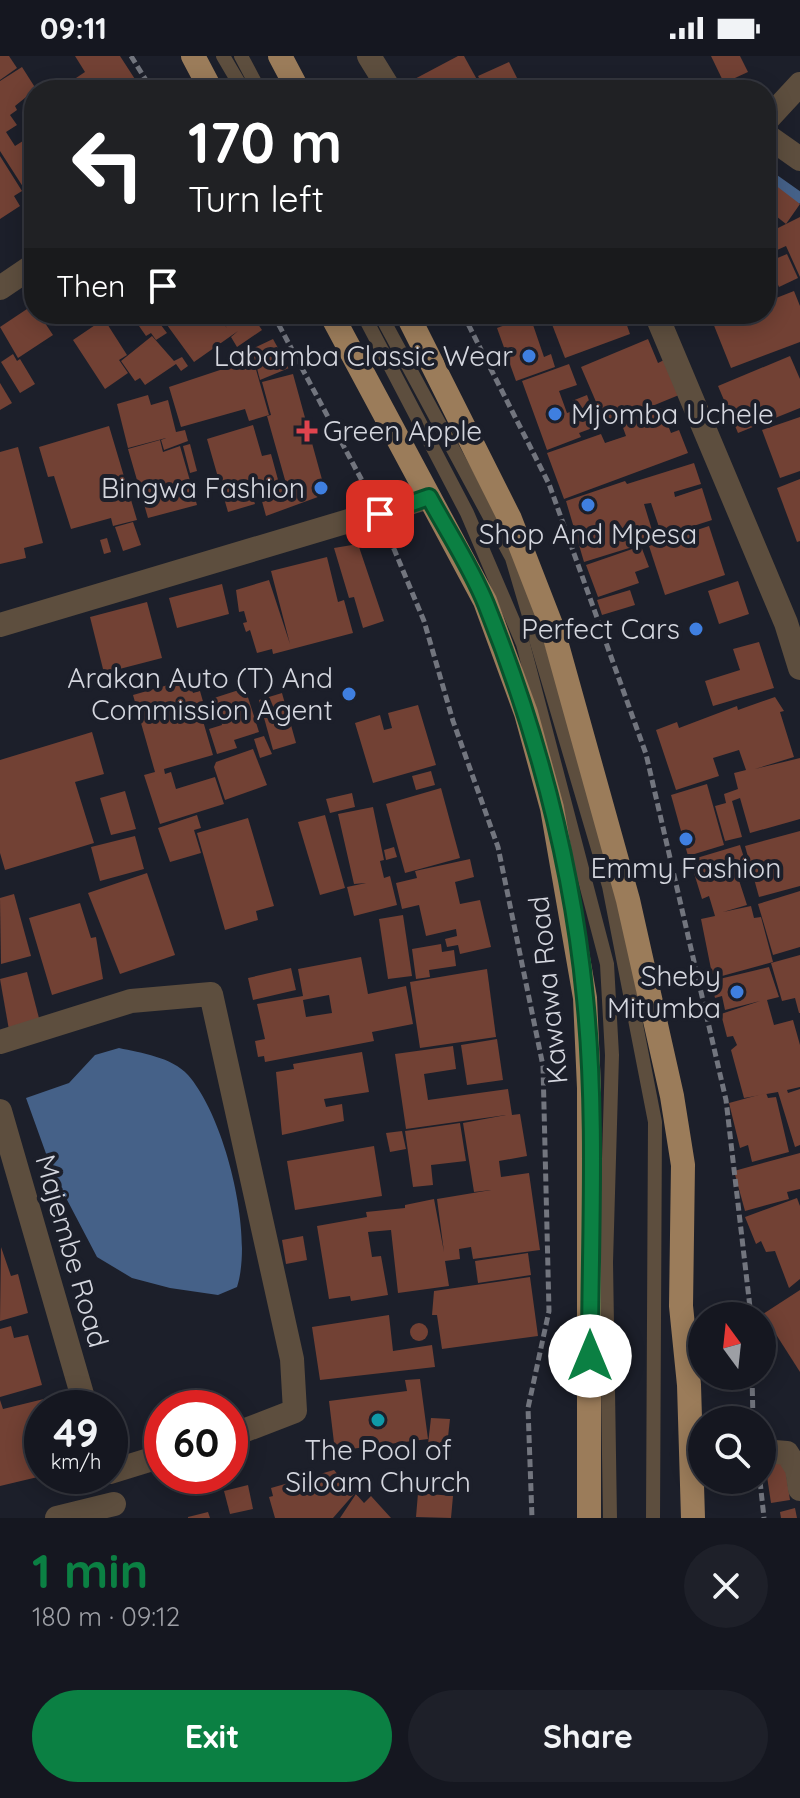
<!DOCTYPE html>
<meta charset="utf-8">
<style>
body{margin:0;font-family:Quicksand,sans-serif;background:#1e2029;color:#f1f3f6;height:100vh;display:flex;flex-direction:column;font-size:30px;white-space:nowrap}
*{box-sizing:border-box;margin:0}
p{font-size:26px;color:#9d9fa5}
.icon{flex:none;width:44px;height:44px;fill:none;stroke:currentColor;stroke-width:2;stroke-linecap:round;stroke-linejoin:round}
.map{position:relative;height:1462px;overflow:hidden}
.side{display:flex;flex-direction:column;background:#151720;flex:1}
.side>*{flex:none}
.hud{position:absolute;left:24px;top:24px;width:752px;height:244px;border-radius:32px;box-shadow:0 4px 20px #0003,0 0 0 2px #34363e;background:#202124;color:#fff;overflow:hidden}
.needle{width:52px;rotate:345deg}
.tools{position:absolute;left:688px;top:1246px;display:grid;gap:16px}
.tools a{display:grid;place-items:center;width:88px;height:88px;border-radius:50%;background:#151720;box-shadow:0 4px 20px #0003,0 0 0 2px #34363e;font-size:40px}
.speed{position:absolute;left:24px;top:1334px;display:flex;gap:16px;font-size:40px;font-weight:700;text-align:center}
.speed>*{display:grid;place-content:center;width:104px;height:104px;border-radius:50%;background:#151720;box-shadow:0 4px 20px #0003,0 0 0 2px #34363e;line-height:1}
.speed small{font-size:20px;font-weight:400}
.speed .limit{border:12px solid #d22;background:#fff;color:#111}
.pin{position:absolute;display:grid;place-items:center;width:68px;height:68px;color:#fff;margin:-34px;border-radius:16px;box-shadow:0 4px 12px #0006}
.me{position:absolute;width:88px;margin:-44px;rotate:0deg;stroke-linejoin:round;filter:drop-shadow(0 0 6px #0008)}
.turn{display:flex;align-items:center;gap:28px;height:168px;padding:0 32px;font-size:36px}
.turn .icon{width:104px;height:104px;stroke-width:2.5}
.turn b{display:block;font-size:56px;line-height:68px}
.then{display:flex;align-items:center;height:76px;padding:0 32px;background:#0003;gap:16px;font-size:30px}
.round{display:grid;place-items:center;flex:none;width:84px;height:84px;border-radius:42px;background:#1e2029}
.head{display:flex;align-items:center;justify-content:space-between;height:136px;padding:0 32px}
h1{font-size:48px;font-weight:700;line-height:60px;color:#0b8043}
.primary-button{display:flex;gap:16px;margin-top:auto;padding:16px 32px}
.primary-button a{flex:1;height:92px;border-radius:48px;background:#0b8043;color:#fff;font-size:32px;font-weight:700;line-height:92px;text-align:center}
.primary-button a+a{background:#1e2029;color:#f1f3f6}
.status{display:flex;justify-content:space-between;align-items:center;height:56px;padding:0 40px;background:#151720;direction:ltr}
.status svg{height:22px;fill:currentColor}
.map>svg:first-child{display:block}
.water{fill:#456188}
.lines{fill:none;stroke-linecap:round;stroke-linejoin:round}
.stream{stroke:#456188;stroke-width:11}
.building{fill:#724134;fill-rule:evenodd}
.path{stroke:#72757e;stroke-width:5;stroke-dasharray:8 4;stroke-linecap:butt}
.lane{stroke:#5d4e3e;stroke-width:14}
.street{stroke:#5d4e3e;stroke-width:24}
.primary{stroke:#9b7c5a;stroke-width:24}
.route-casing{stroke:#07532c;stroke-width:20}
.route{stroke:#0b8043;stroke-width:14}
.shop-dot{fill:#3f7fe0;stroke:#1c1f2a;stroke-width:3}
.health-dot{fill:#e0444e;stroke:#1c1f2a;stroke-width:3}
.culture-dot{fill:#0f9aa8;stroke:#1c1f2a;stroke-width:3}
.labels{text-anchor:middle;stroke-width:8;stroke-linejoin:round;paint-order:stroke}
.poi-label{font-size:28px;fill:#d4d6de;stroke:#1c1f2a;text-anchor:end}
.street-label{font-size:28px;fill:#d4d6de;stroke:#1c1f2a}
</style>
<div class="status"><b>09:11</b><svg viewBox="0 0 49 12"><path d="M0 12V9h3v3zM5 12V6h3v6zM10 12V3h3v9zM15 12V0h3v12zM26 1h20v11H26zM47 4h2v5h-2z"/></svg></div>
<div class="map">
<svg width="800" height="1462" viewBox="0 0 800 1462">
<rect width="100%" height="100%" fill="#1c1f2a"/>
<path class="water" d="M 119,992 C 141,997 172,1001 188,1019 C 225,1061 254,1178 237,1231 L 218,1239 L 170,1232 L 132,1222 L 97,1201 L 53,1117 L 26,1042 L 69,1027 L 95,999 Z"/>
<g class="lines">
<path class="stream" d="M 766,118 L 800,142"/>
</g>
<g class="building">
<path d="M 0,0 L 9,0 L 17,12 L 0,24 Z"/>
<path d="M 75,0 L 120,0 L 142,34 L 79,34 L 73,24 L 85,16 Z"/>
<path d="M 458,0 L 464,0 L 480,29 L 470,34 L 413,34 L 409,26 Z"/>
<path d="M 711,0 L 740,0 L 748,16 L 724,27 Z"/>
<path d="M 509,6 L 522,32 L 539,25 L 543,34 L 485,34 L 478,20 Z"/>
<path d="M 22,11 L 36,33 L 15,50 L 17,54 L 10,59 L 17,69 L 6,76 L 15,90 L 34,78 L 34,148 L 0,95 L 0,25 Z"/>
<path d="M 54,24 L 60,34 L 38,34 Z"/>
<path d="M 34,43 L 34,66 L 24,49 Z"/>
<path d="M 0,100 L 22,135 L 14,140 L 20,150 L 0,163 Z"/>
<path d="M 766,122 L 800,148 L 786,168 L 776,160 L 772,165 L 766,164 Z"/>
<path d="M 800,161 L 800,221 L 786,190 L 766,199 L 766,178 Z"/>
<path d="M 787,198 L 798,222 L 779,231 L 768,206 Z"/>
<path d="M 794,235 L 800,250 L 800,286 L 731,312 L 713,267 L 736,258 L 766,258 L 766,246 Z"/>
<path d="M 33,249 L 34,258 L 39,258 L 53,279 L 18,302 L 0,271 Z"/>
<path d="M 74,258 L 102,258 L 82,270 Z"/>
<path d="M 159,258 L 216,258 L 227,272 L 218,258 L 251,258 L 262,274 L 237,291 L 231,281 L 238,275 L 194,306 Z"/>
<path d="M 491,258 L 521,258 L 495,268 Z"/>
<path d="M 548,258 L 623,258 L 630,278 L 565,302 Z"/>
<path d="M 154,260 L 167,277 L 156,284 L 151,277 L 146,280 L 139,270 Z"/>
<path d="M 530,260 L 544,301 L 551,298 L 555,311 L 516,325 L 497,272 Z"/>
<path d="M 104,263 L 127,299 L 119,304 L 128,317 L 105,333 L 73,284 Z"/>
<path d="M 152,280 L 174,305 L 182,301 L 188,310 L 181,315 L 176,308 L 145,329 L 140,322 L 135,325 L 121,305 Z"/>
<path d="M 273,283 L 289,312 L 260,324 L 252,293 Z"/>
<path d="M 648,283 L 658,307 L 664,304 L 679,339 L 606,369 L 581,311 Z"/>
<path d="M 13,298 L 17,305 L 20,303 L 35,328 L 20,337 L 1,306 Z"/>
<path d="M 790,300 L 800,323 L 800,352 L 738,377 L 718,330 Z"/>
<path d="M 253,303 L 269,359 L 249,365 L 245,353 L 181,371 L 169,331 Z"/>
<path d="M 569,308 L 577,329 L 559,335 L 567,357 L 576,354 L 572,345 L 587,339 L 598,370 L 579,377 L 581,381 L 547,394 L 522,325 Z"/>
<path d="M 293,318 L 326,438 L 266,460 L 260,438 L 287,431 L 267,360 L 271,359 L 262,326 Z"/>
<path d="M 0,327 L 12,347 L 0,354 Z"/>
<path d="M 148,339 L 151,349 L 168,344 L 176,376 L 185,374 L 188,385 L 164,394 L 161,384 L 166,382 L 128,392 L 117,348 Z"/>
<path d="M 661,352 L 671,377 L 679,374 L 688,397 L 564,443 L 547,397 L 601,378 L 605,387 L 626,380 L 621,366 Z"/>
<path d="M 800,361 L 800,415 L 780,422 L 762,374 Z"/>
<path d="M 253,369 L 262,400 L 271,398 L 280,431 L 252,439 L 255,448 L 228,456 L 207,383 Z"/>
<path d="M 109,370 L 137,464 L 113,470 L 111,462 L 71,473 L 54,420 L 48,421 L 39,391 Z"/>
<path d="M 160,384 L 163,396 L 180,390 L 197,449 L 148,462 L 128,393 Z"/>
<path d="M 190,388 L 197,415 L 190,417 L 183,390 Z"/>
<path d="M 18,391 L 43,487 L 24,492 L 26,502 L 0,508 L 0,396 Z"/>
<path d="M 694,407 L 701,428 L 674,436 L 675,441 L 702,432 L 712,464 L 662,480 L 651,447 L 644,448 L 655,484 L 584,506 L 566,445 L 625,425 L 627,428 Z"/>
<path d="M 800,423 L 800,485 L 797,486 L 777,432 Z"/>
<path d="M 133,466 L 141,489 L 123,495 L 115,471 Z"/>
<path d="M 709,470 L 725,519 L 665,539 L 649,490 Z"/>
<path d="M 107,482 L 111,496 L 104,498 L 100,484 Z"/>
<path d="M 358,488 L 384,565 L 363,572 L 354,541 L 349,542 L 334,492 Z"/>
<path d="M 641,490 L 649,511 L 635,516 L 639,527 L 598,541 L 586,509 Z"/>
<path d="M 327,501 L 338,546 L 344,544 L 353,577 L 273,598 L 272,593 L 257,597 L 250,574 L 246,576 L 243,567 L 247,566 L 244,555 L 239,556 L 236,534 L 269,524 L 290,588 L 271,515 Z"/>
<path d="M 738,525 L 749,558 L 719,568 L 708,535 Z"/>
<path d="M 222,528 L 229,558 L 177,572 L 169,542 Z"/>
<path d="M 630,534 L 635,549 L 602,559 L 597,544 Z"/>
<path d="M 147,546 L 162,602 L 104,617 L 90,561 Z"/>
<path d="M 759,586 L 774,632 L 713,650 L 705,625 L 740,614 L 733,593 Z"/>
<path d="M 189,623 L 193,637 L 200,635 L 208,663 L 203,665 L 213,699 L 164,713 L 165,718 L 171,716 L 176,733 L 215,721 L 224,748 L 160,768 L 144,719 L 155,716 L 133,639 Z"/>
<path d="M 245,632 L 259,676 L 234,684 L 237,692 L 217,698 L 209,673 L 222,669 L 214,642 Z"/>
<path d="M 282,637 L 296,687 L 273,694 L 259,644 Z"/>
<path d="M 775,641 L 784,655 L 780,656 L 794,701 L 755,713 L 800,702 L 800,763 L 750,777 L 740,742 L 732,745 L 742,781 L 725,785 L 715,750 L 726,747 L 724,738 L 738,733 L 734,717 L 746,714 L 739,694 L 713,702 L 719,720 L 676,734 L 656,674 L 677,666 L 679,672 L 737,650 L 738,654 Z"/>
<path d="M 418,649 L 436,709 L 373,727 L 355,667 L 380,659 L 384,674 L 392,672 L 388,657 Z"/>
<path d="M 92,676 L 104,718 L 75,726 L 94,787 L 5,814 L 0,797 L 0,704 Z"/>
<path d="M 264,680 L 272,698 L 260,702 L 254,683 Z"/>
<path d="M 253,693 L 267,729 L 225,744 L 214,711 L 216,706 Z"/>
<path d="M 431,715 L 435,729 L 416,734 L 412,720 Z"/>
<path d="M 707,728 L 724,789 L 688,800 L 671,739 Z"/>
<path d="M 441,732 L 460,802 L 405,817 L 386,748 Z"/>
<path d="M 125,735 L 136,773 L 111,779 L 100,742 Z"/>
<path d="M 352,737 L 355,751 L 330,757 L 326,743 Z"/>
<path d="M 373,751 L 384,804 L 380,805 L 384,822 L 390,820 L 397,849 L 354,860 L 347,831 L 366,827 L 354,828 L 338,758 Z"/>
<path d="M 197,759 L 201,772 L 194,774 L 201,797 L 170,806 L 158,772 Z"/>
<path d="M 325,759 L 345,832 L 320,839 L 298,766 Z"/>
<path d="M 248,762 L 274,850 L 256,855 L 258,864 L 225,874 L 197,777 Z"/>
<path d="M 800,775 L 800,830 L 759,841 L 745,790 Z"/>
<path d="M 135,780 L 144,813 L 100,825 L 91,791 Z"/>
<path d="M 740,789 L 747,811 L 736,815 L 747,849 L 723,856 L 751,850 L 754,862 L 761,861 L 773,906 L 722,920 L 721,916 L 712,918 L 701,863 L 715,860 L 709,840 L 702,843 L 690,804 Z"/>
<path d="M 394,791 L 397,801 L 386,804 L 384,794 Z"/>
<path d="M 470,803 L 474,821 L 455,826 L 460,848 L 480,844 L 491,891 L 460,898 L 458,889 L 447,891 L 445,883 L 457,880 L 456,873 L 426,880 L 419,849 L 402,853 L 396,827 L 417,822 L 415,815 Z"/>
<path d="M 147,817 L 175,899 L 120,918 L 88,837 Z"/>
<path d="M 800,835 L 800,891 L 773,899 L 758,848 Z"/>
<path d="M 14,838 L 31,900 L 1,908 L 0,842 Z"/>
<path d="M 80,847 L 91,882 L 96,881 L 103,923 L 52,939 L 29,862 Z"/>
<path d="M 403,859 L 412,920 L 388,923 L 379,863 Z"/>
<path d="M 441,888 L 442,896 L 454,894 L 456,910 L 429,914 L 430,921 L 416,923 L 412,893 Z"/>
<path d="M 800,899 L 800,957 L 799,957 L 795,942 L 782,945 L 771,907 Z"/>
<path d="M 361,901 L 368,938 L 406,930 L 413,968 L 372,976 L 374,985 L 265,1006 L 264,1000 L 258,1001 L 255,985 L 265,983 L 257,948 L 303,940 L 298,913 ZM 329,939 L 332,957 L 306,961 L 303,944 Z"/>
<path d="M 769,911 L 779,941 L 767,944 L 774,969 L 793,964 L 800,989 L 800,1031 L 787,1034 L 788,1037 L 800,1033 L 800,1089 L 795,1091 L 778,1036 L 744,1042 L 731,994 L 737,989 L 733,980 L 727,981 L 721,958 L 760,945 L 725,954 L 722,940 L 715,942 L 711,925 Z"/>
<path d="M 291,912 L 296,934 L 253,944 L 248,922 Z"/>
<path d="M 487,913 L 496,981 L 420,992 L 410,926 Z"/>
<path d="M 27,916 L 40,966 L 9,974 L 0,923 Z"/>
<path d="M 497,983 L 503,1024 L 467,1029 L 461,989 Z"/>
<path d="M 453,990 L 456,1013 L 424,1018 L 428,1044 L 508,1033 L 512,1059 L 520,1058 L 527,1100 L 499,1105 L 501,1121 L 529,1117 L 540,1194 L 473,1203 L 471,1191 L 459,1193 L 460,1203 L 445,1205 L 449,1230 L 398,1237 L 391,1174 L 368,1176 L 372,1201 L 381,1200 L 388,1239 L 351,1245 L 350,1240 L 329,1243 L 317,1170 L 367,1161 L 366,1156 L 405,1152 L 405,1149 L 434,1143 L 444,1196 L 437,1143 L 491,1134 L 474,1136 L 463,1067 L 506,1059 L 406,1073 L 395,998 Z"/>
<path d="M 362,996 L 369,1036 L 324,1043 L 326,1051 L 342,1048 L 344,1065 L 282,1079 L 276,1016 L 294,1013 L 293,1008 Z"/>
<path d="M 766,1037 L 768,1042 L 776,1041 L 789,1096 L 752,1106 L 748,1089 L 740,1092 L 729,1047 Z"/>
<path d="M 460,1067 L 466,1105 L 431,1109 L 433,1129 L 413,1131 L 405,1075 Z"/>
<path d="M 402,1075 L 406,1093 L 390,1096 L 386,1077 Z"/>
<path d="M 374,1090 L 382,1140 L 295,1154 L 287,1105 Z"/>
<path d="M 800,1097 L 800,1133 L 787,1136 L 789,1143 L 745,1155 L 734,1115 Z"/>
<path d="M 797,1142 L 800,1150 L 800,1223 L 789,1232 L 775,1195 L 766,1196 L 761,1185 L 756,1188 L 745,1161 Z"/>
<path d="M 303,1180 L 307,1204 L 286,1208 L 282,1184 Z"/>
<path d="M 1,1191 L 11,1220 L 18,1218 L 28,1257 L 0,1265 Z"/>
<path d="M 528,1197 L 531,1219 L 478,1227 L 475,1205 Z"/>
<path d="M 530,1221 L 538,1280 L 442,1293 L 437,1259 L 432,1259 L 434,1235 Z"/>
<path d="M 800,1234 L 800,1316 L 763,1258 Z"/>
<path d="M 389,1259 L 393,1295 L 432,1289 L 435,1311 L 320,1324 L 312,1271 Z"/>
<circle cx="419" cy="1276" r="9"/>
<path d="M 11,1270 L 14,1282 L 28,1279 L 42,1329 L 0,1341 L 0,1273 Z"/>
<path d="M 420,1323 L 428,1383 L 335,1395 L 329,1345 L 407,1335 L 405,1324 Z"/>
<path d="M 52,1341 L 54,1352 L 42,1352 L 42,1379 L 26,1382 L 30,1396 L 42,1393 L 42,1420 L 0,1430 L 0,1344 L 3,1353 Z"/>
<path d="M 431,1362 L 450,1363 L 447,1390 L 428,1388 Z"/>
<path d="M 784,1404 L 790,1444 L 771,1447 L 765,1407 Z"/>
<path d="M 334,1414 L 354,1438 L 333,1462 L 275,1462 L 269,1441 L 273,1440 L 271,1432 Z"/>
<path d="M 248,1429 L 253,1453 L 230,1458 L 224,1435 Z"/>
<path d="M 418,1437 L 453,1440 L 451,1462 L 416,1461 Z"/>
<path d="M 356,1438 L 364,1447 L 371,1440 L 391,1462 L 340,1462 Z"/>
<path d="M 795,1452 L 797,1462 L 781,1462 L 780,1456 Z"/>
<path d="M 208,1456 L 210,1462 L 188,1462 L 188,1461 Z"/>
</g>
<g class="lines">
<g class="path">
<path d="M 131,0 L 152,34"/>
<path d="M 273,258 L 366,432"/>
<path d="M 463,258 L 549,428 L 646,698 L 726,1044 L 751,1260"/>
<path d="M 389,481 L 424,565 L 453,665 L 498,791 L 543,1010 L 549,1255 L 528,1352 L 532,1462"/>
<path d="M 752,1320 L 753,1364"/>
<path d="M 760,1425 L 764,1462"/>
</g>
<g class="lane">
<path d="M 223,0 L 243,34"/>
<path d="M 241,0 L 259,34"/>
<path d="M 363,258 L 467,457 L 523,588 L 607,908 L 612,999 L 606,1206 L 610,1462"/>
<path d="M 380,258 L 512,502 L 609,830 L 655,1066 L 653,1462"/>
</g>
<g class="street">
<path d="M 369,0 L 390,34"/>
<path d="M 766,65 L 800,28"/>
<path d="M 766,79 L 800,103"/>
<path d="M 0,232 L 34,209"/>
<path d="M 656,258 L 786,567 L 800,612"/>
<path d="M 0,569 L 429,441"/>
<path d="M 0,986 L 131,945 L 211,938 L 292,1303 L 295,1355 L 230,1380"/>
<path d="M 0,1055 L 86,1352"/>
<path d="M 762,1395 L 787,1397 L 797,1413 L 800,1433"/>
<path d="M 110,1416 L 162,1400"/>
<path d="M 57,1462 L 114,1448"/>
</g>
<g class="primary">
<path d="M 193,0 L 211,34"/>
<path d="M 280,0 L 298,34"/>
<path d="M 331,258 L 485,545 L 526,657 L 552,752 L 585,942 L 589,1032 L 589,1462"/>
<path d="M 407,258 L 510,463 L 552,571 L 628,844 L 672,1040 L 683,1109 L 681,1250 L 689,1329 L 693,1462"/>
</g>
</g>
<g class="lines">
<defs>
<path id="route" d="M 380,458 L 429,441 C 448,476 471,511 486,548 C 536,673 572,807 585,942 C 597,1060 590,1182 590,1300"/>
</defs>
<use href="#route" class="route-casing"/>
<use href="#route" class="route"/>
</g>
<g class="shop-dot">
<circle cx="529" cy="300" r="8"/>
<circle cx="555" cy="358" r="8"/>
<circle cx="321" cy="432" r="8"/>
<circle cx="588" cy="449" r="8"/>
<circle cx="696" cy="573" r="8"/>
<circle cx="349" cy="638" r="8"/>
<circle cx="686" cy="783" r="8"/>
<circle cx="737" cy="936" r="8"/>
</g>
<path class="health-dot" d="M303 363h8v8h8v8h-8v8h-8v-8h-8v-8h8z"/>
<circle class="culture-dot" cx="378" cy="1364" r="8"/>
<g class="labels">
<g class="poi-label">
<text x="513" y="310">Labamba Classic Wear</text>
<text x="571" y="368" text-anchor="start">Mjomba Uchele</text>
<text x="323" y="385" text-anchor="start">Green Apple</text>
<text x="305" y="442">Bingwa Fashion</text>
<text x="588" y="488" text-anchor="middle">Shop And Mpesa</text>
<text x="680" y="583">Perfect Cars</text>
<text x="333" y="632">Arakan Auto (T) And<tspan x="333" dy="32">Commission Agent</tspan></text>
<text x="686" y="822" text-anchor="middle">Emmy Fashion</text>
<text x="721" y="930">Sheby<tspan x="721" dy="32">Mitumba</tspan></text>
<text x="378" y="1404" text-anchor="middle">The Pool of<tspan x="378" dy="32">Siloam Church</tspan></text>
</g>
<g class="street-label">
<text transform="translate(548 934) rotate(-96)" y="10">Kawawa Road</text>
<text transform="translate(72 1195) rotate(74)" y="10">Majembe Road</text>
</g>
</g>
</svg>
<div class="tools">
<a><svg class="needle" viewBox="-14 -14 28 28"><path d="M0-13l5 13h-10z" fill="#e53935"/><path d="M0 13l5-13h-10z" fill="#9d9fa5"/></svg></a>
<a><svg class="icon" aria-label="search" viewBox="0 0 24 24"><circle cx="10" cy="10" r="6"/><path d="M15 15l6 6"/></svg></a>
</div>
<div class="speed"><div>49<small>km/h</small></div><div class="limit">60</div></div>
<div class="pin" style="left:380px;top:458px;background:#d93025"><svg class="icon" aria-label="arrive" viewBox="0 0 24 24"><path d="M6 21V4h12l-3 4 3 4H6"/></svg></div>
<svg class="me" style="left:590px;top:1300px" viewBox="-20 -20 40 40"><circle r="19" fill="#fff"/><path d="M0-13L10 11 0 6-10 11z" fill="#0b8043"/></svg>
<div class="hud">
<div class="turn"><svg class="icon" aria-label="left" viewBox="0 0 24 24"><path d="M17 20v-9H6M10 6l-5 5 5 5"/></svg><div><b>170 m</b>Turn left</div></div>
<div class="then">Then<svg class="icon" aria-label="arrive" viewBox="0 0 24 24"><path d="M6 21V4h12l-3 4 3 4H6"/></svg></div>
</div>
</div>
<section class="side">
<div class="head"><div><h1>1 min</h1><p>180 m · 09:12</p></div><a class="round"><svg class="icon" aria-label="close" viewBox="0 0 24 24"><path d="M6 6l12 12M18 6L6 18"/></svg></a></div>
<div class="primary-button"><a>Exit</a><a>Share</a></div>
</section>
